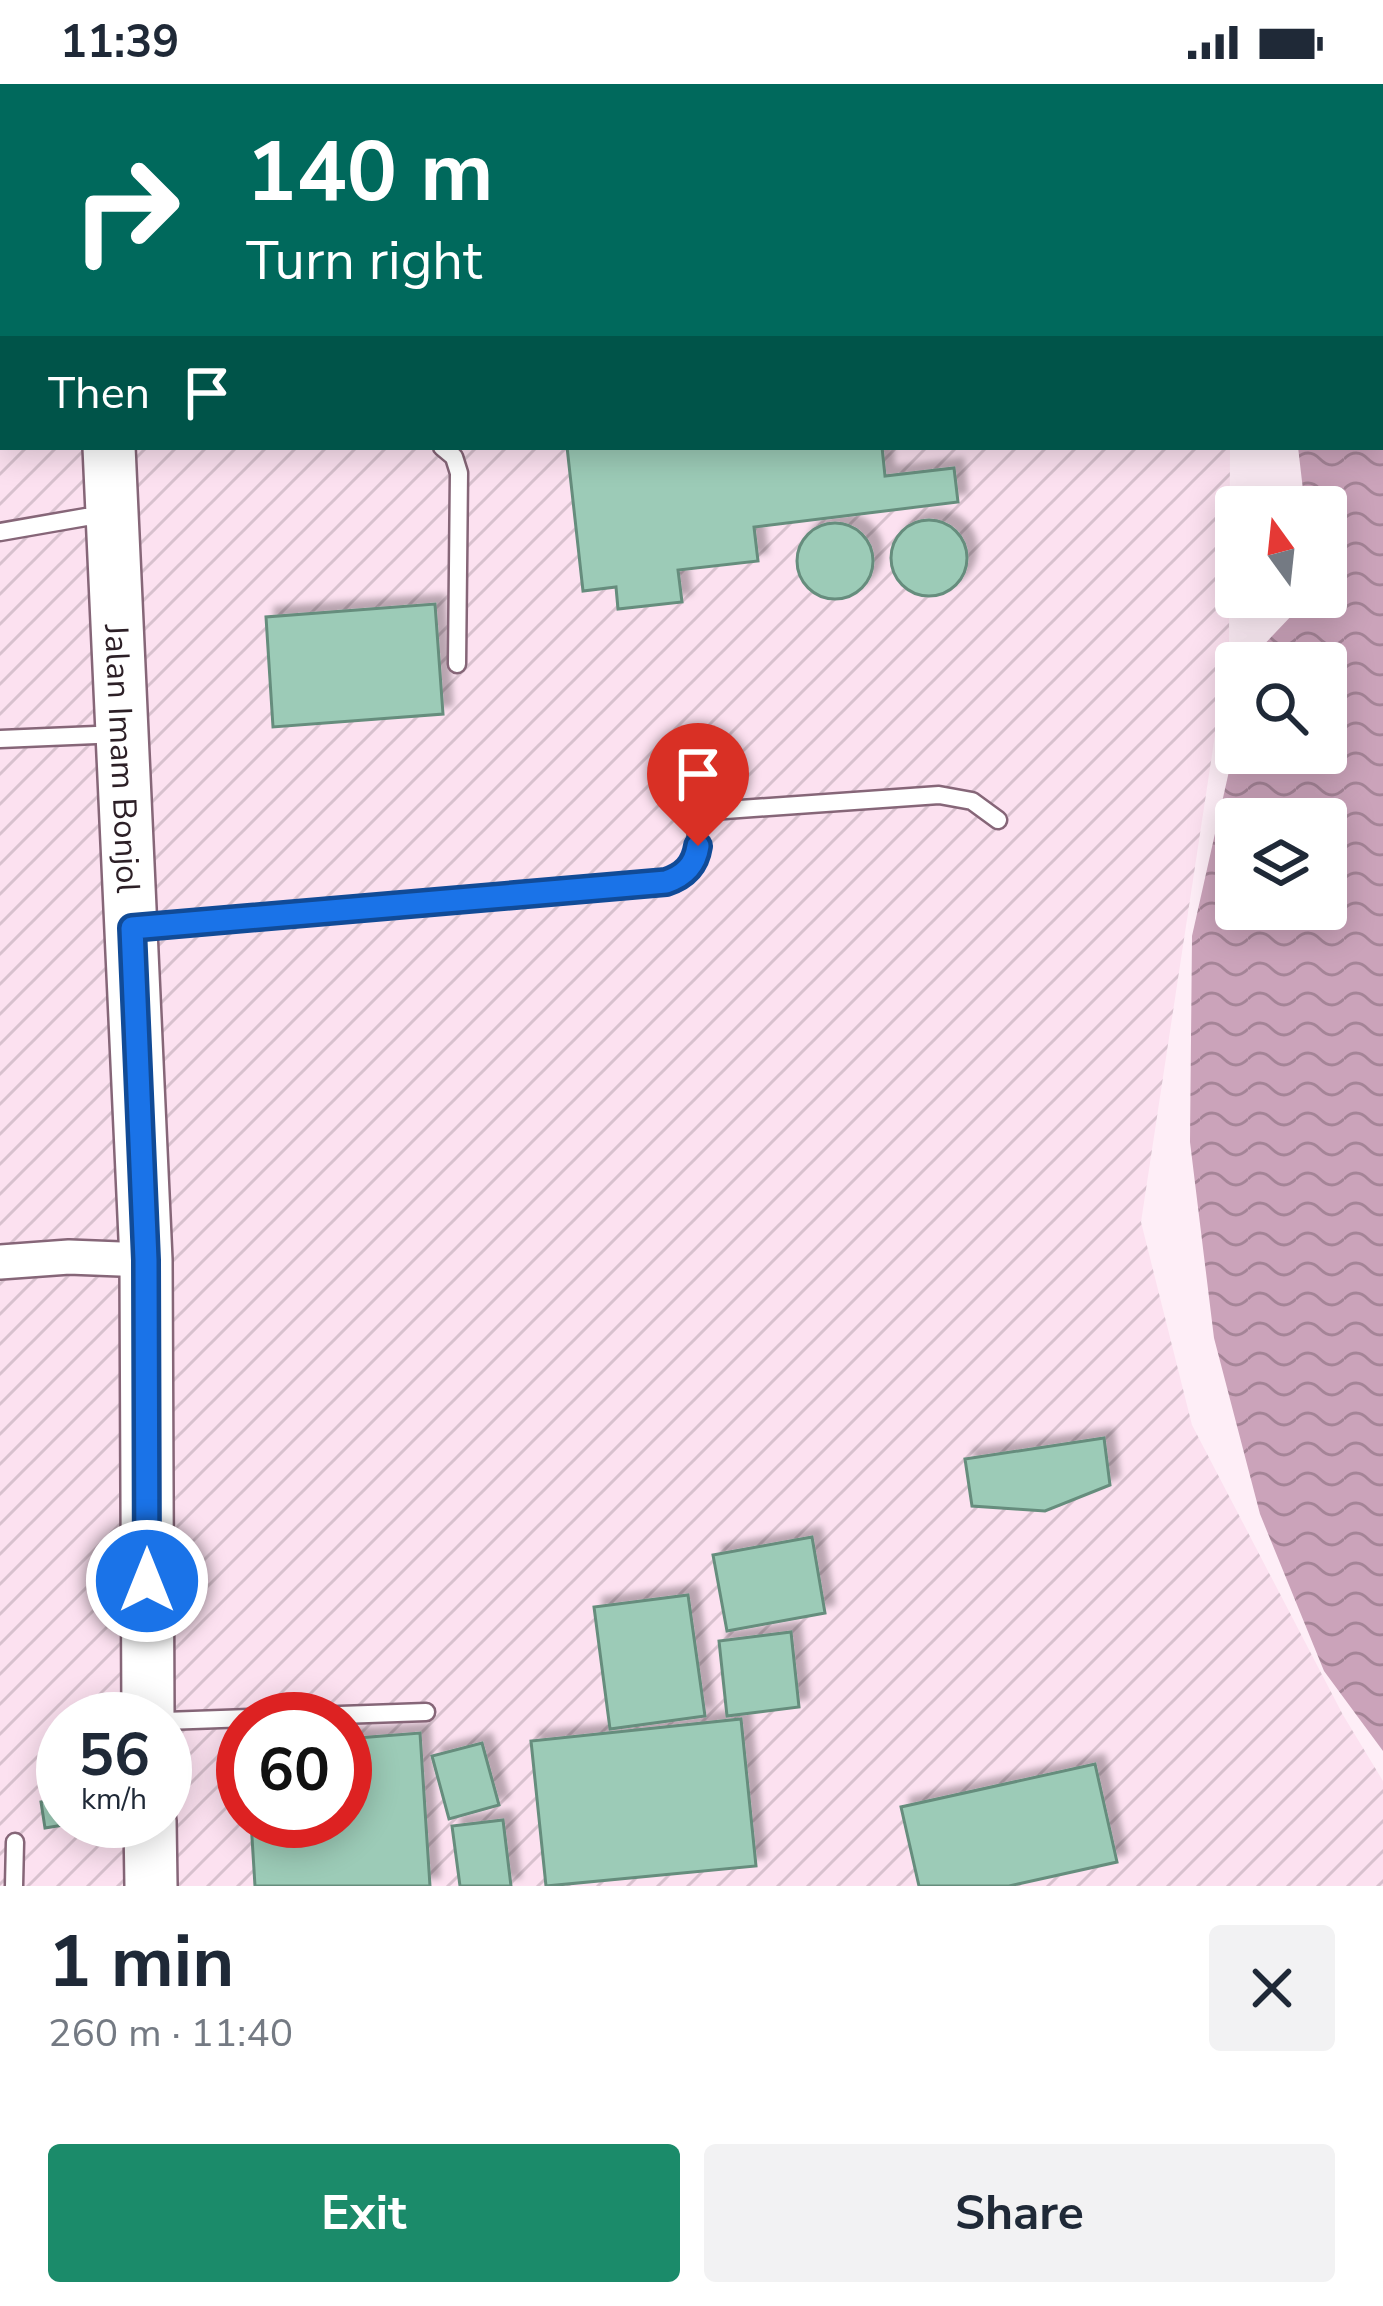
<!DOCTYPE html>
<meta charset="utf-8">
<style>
body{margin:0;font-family:"Nunito Sans",sans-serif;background:#f2f2f3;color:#1f2937;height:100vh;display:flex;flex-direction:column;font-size:45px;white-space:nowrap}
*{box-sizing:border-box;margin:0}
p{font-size:39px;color:#747a83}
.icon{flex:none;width:66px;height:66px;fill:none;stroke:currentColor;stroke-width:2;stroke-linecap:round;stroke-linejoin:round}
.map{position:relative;height:1802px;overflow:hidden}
.side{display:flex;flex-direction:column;background:#fff;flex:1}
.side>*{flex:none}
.hud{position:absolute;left:0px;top:0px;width:1383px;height:366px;box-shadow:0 6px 30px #0003;background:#00695c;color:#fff;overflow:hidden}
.needle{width:78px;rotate:345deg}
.buttons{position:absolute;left:1215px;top:402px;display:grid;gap:24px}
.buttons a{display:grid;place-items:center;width:132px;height:132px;border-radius:12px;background:#fff;box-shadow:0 6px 30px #0003;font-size:60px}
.speed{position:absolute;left:36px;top:1608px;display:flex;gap:24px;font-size:60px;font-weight:700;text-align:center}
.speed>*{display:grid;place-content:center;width:156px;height:156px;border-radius:50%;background:#fff;box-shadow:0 6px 30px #0003;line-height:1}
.speed small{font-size:30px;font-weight:400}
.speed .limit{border:18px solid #d22;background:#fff;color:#111}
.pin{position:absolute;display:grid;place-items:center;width:102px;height:102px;color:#fff;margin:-123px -51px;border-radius:50% 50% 50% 0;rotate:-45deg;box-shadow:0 0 12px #0007}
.pin .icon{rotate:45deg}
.me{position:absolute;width:132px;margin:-66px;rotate:0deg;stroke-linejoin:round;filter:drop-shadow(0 0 9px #0008)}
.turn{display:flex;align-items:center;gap:42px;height:252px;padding:0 48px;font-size:54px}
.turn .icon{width:156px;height:156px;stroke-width:2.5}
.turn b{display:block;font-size:84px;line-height:102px}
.then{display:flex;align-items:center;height:114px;padding:0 48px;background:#0003;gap:24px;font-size:45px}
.round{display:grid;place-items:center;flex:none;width:126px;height:126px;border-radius:12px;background:#f2f2f3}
.summary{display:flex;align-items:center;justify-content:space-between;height:204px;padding:0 48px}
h1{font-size:72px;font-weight:700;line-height:90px}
.cta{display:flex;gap:24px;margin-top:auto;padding:24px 48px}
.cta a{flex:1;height:138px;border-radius:12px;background:#1b8b6a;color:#fff;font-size:48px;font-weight:700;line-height:138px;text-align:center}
.cta a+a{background:#f2f2f3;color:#1f2937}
.status{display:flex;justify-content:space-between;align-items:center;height:84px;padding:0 60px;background:#fff;direction:ltr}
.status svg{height:33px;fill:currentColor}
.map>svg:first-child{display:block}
.industrial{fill:url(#industrial-furrows);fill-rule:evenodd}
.water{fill:url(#water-waves);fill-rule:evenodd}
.building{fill:#9ccbb7;stroke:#668d7d;stroke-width:3;filter:url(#shadow)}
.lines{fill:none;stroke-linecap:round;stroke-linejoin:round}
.lane-casing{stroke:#866678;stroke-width:21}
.street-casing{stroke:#866678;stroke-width:38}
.primary-casing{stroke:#866678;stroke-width:56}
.lane{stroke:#fff;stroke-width:16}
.street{stroke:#fff;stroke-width:33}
.primary{stroke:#fff;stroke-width:51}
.route-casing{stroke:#114b97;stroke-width:30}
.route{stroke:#1a73e8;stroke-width:21}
.labels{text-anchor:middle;stroke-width:10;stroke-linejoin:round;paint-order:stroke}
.street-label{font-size:33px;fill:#2c1f26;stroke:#feeef7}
</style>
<div class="status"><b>11:39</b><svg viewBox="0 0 49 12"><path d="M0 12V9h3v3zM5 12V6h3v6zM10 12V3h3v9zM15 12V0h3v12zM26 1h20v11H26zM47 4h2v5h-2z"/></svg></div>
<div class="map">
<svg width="1383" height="1802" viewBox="0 0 1383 1802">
<defs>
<pattern id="industrial-furrows" width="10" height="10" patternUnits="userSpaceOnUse" patternTransform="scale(3)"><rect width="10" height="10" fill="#fce1f0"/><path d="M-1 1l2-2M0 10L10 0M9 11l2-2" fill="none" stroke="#d8c1ce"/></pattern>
<pattern id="water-waves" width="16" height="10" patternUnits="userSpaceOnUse" patternTransform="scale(3)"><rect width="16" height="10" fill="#cba3ba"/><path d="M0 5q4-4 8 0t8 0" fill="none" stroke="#a58497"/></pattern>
<filter id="shadow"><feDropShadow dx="9" dy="-9" stdDeviation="3" flood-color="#0004"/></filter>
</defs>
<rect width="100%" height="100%" fill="#feeef7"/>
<path class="industrial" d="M 0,0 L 1278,0 L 3,3 L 3,363 L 1230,363 L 1229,559 L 1141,1138 L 1192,1341 L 1343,1631 L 1383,1697 L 1383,1802 L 0,1802 ZM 63,1635 L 165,1635 L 165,1737 L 63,1737 ZM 243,1635 L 345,1635 L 345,1737 L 243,1737 Z"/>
<path class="water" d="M 1341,0 L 1383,0 L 1383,1667 L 1324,1587 L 1260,1430 L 1214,1254 L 1190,1058 L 1192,852 L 1236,656 L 1236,669 L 1326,669 L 1326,579 L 1253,579 L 1255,570 L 1295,528 L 1296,513 L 1326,513 L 1326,423 L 1305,423 L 1298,363 L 1380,363 L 1380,3 L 1338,3 ZM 1236,735 L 1326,735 L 1326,825 L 1236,825 Z"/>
<g class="building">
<path d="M 320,0 L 374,0 L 372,3 Z"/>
<path d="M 445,0 L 506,0 L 503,3 Z"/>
<path d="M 531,0 L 585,0 L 581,3 Z"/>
<path d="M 567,363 L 882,363 L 885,392 L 954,384 L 958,418 L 754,443 L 758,477 L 678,486 L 682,518 L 618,525 L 616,503 L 583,507 Z"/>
<circle cx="929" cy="474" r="38"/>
<circle cx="835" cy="477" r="38"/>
<path d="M 435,520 L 443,630 L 273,643 L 266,533 Z"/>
<path d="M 1104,1354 L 1110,1401 L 1045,1427 L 972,1422 L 965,1375 Z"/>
<path d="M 812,1453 L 825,1529 L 727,1547 L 713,1471 Z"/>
<path d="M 688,1511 L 705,1632 L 610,1645 L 594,1523 Z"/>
<path d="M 791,1548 L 799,1623 L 727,1632 L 719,1557 Z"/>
<path d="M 741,1635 L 756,1782 L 546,1802 L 531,1657 Z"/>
<path d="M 420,1649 L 430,1802 L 255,1802 L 251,1737 L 345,1737 L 345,1655 Z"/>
<path d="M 482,1659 L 499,1721 L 449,1735 L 432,1672 Z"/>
<path d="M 1095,1680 L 1117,1778 L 1009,1802 L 919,1802 L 901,1723 Z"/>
<path d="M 63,1714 L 63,1737 L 88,1737 L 45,1744 L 41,1718 Z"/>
<path d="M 503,1736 L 511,1802 L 460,1802 L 452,1742 Z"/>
</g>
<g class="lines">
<defs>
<g id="lane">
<path d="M 0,62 L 3,61"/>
<path d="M 442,363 L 454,373 L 459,389 L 457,580"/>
<path d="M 0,448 L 86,433 L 107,434"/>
<path d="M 0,655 L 120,650"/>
<path d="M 698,728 L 939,711 L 972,717 L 998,736"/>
<path d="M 139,844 L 666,798 L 679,794 L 696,775 L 699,653"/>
<path d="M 165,1637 L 426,1628"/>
<path d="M 14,1802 L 15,1758"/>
</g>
<path id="street" d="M 0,1178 L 69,1173 L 146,1176"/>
<g id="primary">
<path d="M 71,0 L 71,3"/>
<path id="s1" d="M 109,363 L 146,1176 L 148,1635"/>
<path d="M 150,1737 L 151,1802"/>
</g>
</defs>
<use href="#lane" class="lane-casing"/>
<use href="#street" class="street-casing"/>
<use href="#primary" class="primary-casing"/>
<use href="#lane" class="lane"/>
<use href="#street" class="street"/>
<use href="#primary" class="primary"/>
</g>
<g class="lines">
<defs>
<path id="route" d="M 147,1497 L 146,1176 L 132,844 L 666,798 C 684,792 695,782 698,762"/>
</defs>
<use href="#route" class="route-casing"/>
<use href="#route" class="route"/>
</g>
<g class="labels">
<g class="street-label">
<text dy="12" stroke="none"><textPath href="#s1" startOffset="312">Jalan Imam Bonjol</textPath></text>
</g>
</g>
</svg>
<div class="buttons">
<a><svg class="needle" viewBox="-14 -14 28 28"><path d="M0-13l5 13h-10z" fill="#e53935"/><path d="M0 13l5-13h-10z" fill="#747a83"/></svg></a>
<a><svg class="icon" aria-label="search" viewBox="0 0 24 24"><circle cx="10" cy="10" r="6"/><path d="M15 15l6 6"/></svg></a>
<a><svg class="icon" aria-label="layers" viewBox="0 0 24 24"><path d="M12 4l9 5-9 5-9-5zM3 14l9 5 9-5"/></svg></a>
</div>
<div class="speed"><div>56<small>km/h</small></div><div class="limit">60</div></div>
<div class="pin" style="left:698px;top:762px;background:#d93025"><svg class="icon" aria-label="arrive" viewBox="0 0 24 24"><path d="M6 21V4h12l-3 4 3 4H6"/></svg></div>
<svg class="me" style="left:147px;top:1497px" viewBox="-20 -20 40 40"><circle r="17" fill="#1a73e8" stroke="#fff" stroke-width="3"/><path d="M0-11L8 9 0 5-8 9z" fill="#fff"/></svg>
<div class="hud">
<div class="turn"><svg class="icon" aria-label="right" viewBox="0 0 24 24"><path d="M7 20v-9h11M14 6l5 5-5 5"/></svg><div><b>140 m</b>Turn right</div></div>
<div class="then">Then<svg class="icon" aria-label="arrive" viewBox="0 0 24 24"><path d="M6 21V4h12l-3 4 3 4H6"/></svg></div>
</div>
</div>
<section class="side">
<div class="summary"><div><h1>1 min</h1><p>260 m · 11:40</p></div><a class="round"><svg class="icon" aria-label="close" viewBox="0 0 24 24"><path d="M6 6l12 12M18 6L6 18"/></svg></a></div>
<div class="cta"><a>Exit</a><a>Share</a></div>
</section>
